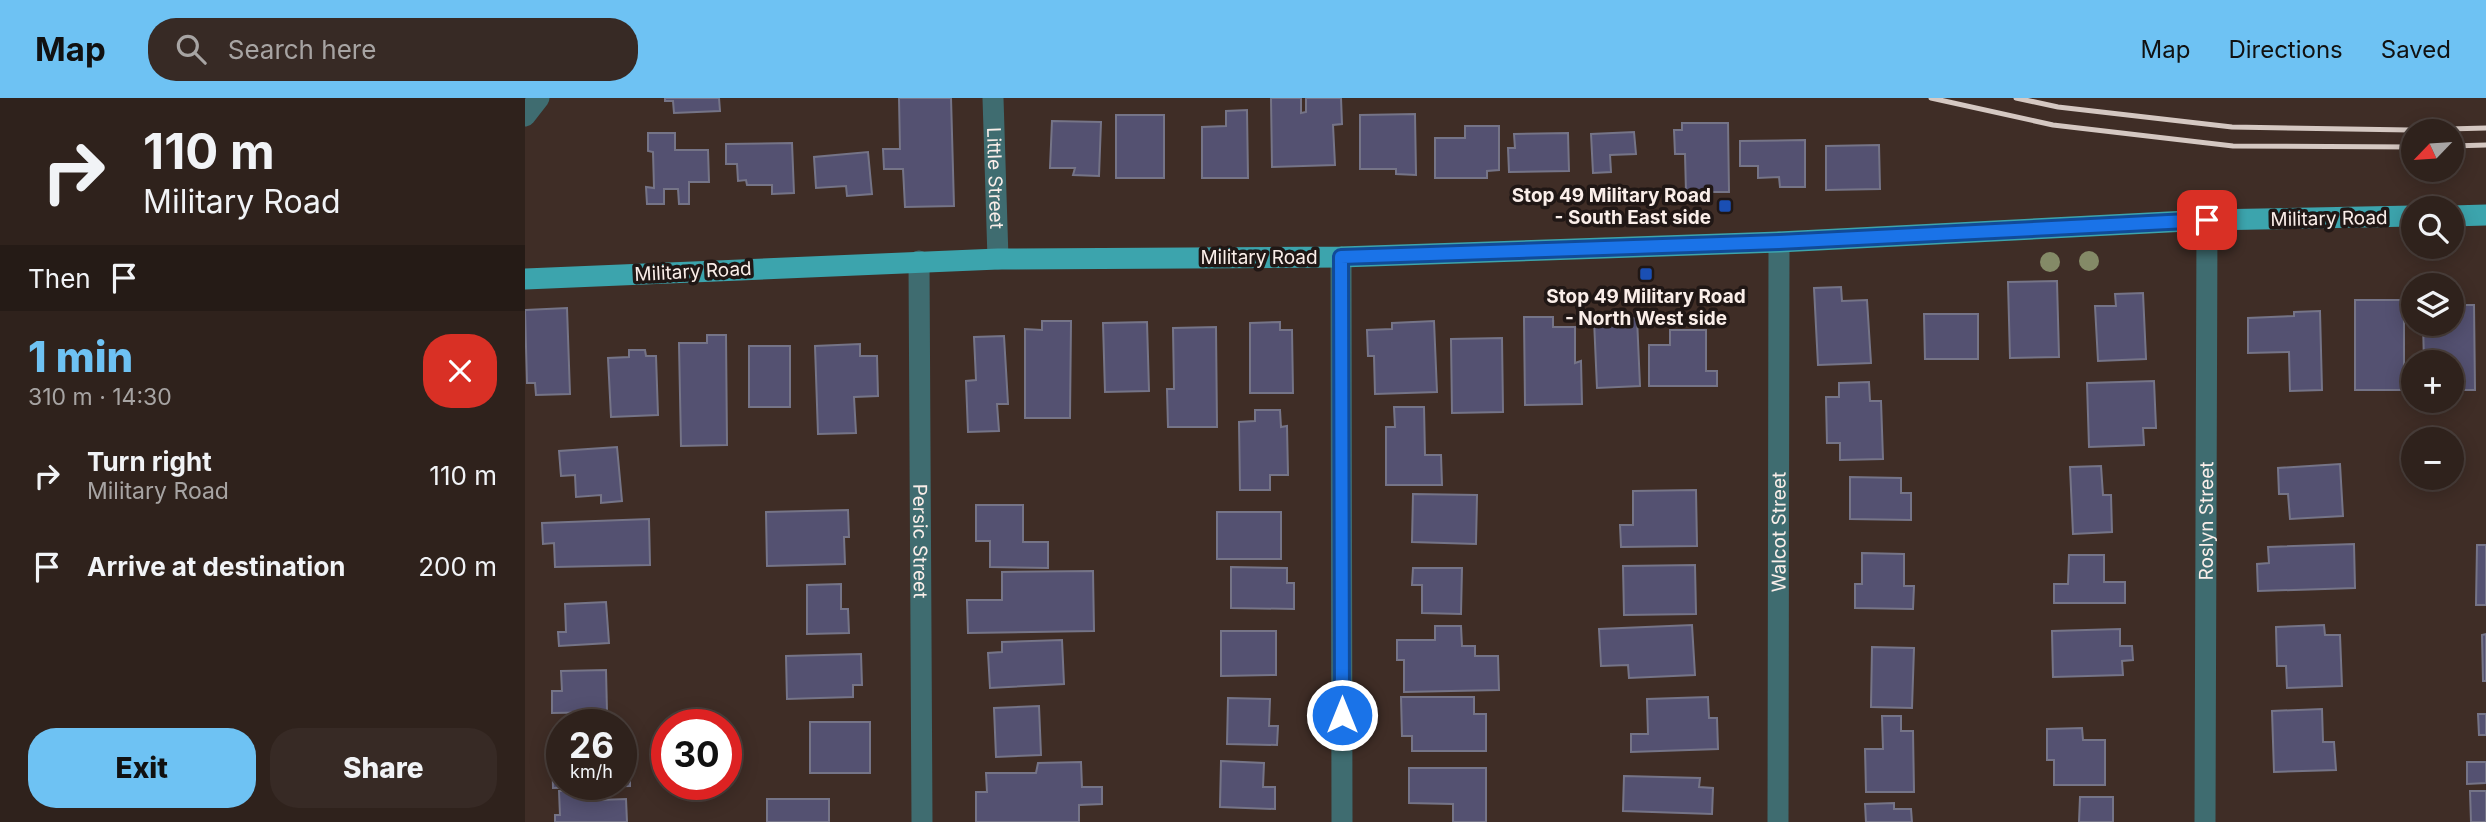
<!DOCTYPE html>
<meta charset="utf-8">
<style>
body{margin:0;font-family:Inter,sans-serif;background:#372a25;color:#f1f3f6;height:100vh;display:flex;flex-direction:column;font-size:26px;white-space:nowrap}
*{box-sizing:border-box;margin:0}
p{font-size:23px;color:#a7a4a3}
.icon{flex:none;width:38px;height:38px;fill:none;stroke:currentColor;stroke-width:2;stroke-linecap:round;stroke-linejoin:round}
.map{position:relative;flex:1;overflow:hidden}
.sheet{display:flex;flex-direction:column;background:#2f221c;width:525px}
.sheet>*{flex:none}
.guide{background:#2f221c;color:#f1f3f6;overflow:hidden}
.needle{width:46px;rotate:245deg}
.buttons{position:absolute;left:1876px;top:21px;display:grid;gap:14px}
.buttons a{display:grid;place-items:center;width:63px;height:63px;border-radius:50%;background:#2f221c;box-shadow:0 4px 18px #0003,0 0 0 2px #4a3f3b;font-size:35px}
.speed{position:absolute;left:21px;top:611px;display:flex;gap:14px;font-size:35px;font-weight:700;text-align:center}
.speed>*{display:grid;place-content:center;width:91px;height:91px;border-radius:50%;background:#2f221c;box-shadow:0 4px 18px #0003,0 0 0 2px #4a3f3b;line-height:1}
.speed small{font-size:18px;font-weight:400}
.speed .limit{border:10px solid #d22;background:#fff;color:#111}
.pin{position:absolute;display:grid;place-items:center;width:60px;height:60px;color:#fff;margin:-30px;border-radius:14px;box-shadow:0 4px 10px #0006}
.me{position:absolute;width:77px;margin:-38px;rotate:0deg;stroke-linejoin:round;filter:drop-shadow(0 0 5px #0008)}
.turn{display:flex;align-items:center;gap:24px;height:147px;padding:0 28px;font-size:32px}
.turn .icon{width:91px;height:91px;stroke-width:2.5}
.turn b{display:block;font-size:49px;line-height:60px}
.then{display:flex;align-items:center;height:66px;padding:0 28px;background:#0003;gap:14px;font-size:26px}
.round{display:grid;place-items:center;flex:none;width:74px;height:74px;border-radius:28px;background:#372a25}
.summary{display:flex;align-items:center;justify-content:space-between;height:119px;padding:0 28px}
h1{font-size:42px;font-weight:800;line-height:52px;color:#6ec2f3}
.primary-button{display:flex;gap:14px;margin-top:auto;padding:14px 28px}
.primary-button a{flex:1;height:80px;border-radius:28px;background:#6ec2f3;color:#111;font-size:28px;font-weight:800;line-height:80px;text-align:center}
.primary-button a+a{background:#372a25;color:#f1f3f6}
ul{padding:0;list-style:none}
li{display:flex;align-items:center;gap:21px;height:91px;padding:0 28px}
li div{flex:1}
li b{display:block;font-size:26px}
li em{font-style:normal}
header{display:flex;align-items:center;gap:42px;box-sizing:border-box;height:98px;padding:0 35px;background:#6ec2f3;color:#111}
header strong{font-size:33px}
nav{display:flex;gap:38px;margin-inline-start:auto;font-size:24px}
.search{width:490px;height:63px;background:#372a25;display:flex;align-items:center;gap:18px;box-sizing:border-box;padding:0 24px;border-radius:28px;color:#a7a4a3;font-size:26px}
main{display:flex;flex:1;min-height:0}
.map>svg:first-child{display:block}
.building{fill:#545171;stroke:#757487;stroke-width:2}
.lines{fill:none;stroke-linecap:round;stroke-linejoin:round}
.minor{stroke:#3f6c70;stroke-width:21}
.major{stroke:#3ca4ad;stroke-width:21}
.rail{stroke:#d5c8c2;stroke-width:5}
.tree{fill:#848a67}
.route-casing{stroke:#114b97;stroke-width:18}
.route{stroke:#1a73e8;stroke-width:12}
.transit-dot{fill:#1a4fb4;stroke:#201715;stroke-width:2.5}
.labels{text-anchor:middle;stroke-width:7;stroke-linejoin:round;paint-order:stroke}
.street-label{font-size:19px;fill:#faeee9;stroke:#201715}
.poi-label{font-size:19px;font-weight:bold;fill:#faeee9;stroke:#201715;text-anchor:end}
</style>
<header>
<strong>Map</strong>
<div class="search"><svg class="icon" aria-label="search" viewBox="0 0 24 24"><circle cx="10" cy="10" r="6"/><path d="M15 15l6 6"/></svg>Search here</div>
<nav><a>Map</a><a>Directions</a><a>Saved</a></nav>
</header>
<main>
<section class="sheet">
<div class="guide">
<div class="turn"><svg class="icon" aria-label="right" viewBox="0 0 24 24"><path d="M7 20v-9h11M14 6l5 5-5 5"/></svg><div><b>110 m</b>Military Road</div></div>
<div class="then">Then<svg class="icon" aria-label="arrive" viewBox="0 0 24 24"><path d="M6 21V4h12l-3 4 3 4H6"/></svg></div>
</div>
<div class="summary"><div><h1>1 min</h1><p>310 m · 14:30</p></div><a class="round" style="background:#d93025;color:#fff"><svg class="icon" aria-label="close" viewBox="0 0 24 24"><path d="M6 6l12 12M18 6L6 18"/></svg></a></div>
<ul>
<li><svg class="icon" aria-label="right" viewBox="0 0 24 24"><path d="M7 20v-9h11M14 6l5 5-5 5"/></svg><div><b>Turn right</b><p>Military Road</p></div><em>110 m</em></li>
<li><svg class="icon" aria-label="arrive" viewBox="0 0 24 24"><path d="M6 21V4h12l-3 4 3 4H6"/></svg><div><b>Arrive at destination</b></div><em>200 m</em></li>
</ul>
<div class="primary-button"><a>Exit</a><a>Share</a></div>
</section>
<div class="map">
<svg width="1961" height="724" viewBox="0 0 1961 724">
<rect width="100%" height="100%" fill="#3f2d26"/>
<g class="building">
<path d="M 140,0 L 194,0 L 195,13 L 149,15 L 148,3 L 140,3 Z"/>
<path d="M 374,0 L 426,0 L 429,108 L 380,109 L 378,71 L 359,71 L 358,51 L 375,51 Z"/>
<path d="M 746,0 L 776,0 L 776,15 L 781,14 L 781,0 L 816,0 L 817,26 L 808,27 L 810,67 L 747,69 Z"/>
<path d="M 722,12 L 723,80 L 677,80 L 677,29 L 701,28 L 701,13 Z"/>
<path d="M 890,16 L 891,77 L 871,76 L 871,71 L 835,71 L 835,17 Z"/>
<rect x="591" y="17" width="48" height="63"/>
<path d="M 527,23 L 576,24 L 574,78 L 548,77 L 550,70 L 525,70 Z"/>
<path d="M 1157,25 L 1203,25 L 1204,94 L 1161,94 L 1160,56 L 1150,56 L 1149,32 L 1157,32 Z"/>
<path d="M 940,28 L 974,28 L 974,72 L 962,73 L 962,80 L 910,80 L 910,40 L 940,40 Z"/>
<path d="M 1109,34 L 1111,56 L 1085,57 L 1086,74 L 1068,75 L 1066,36 Z"/>
<path d="M 123,35 L 150,35 L 150,52 L 183,52 L 184,84 L 164,84 L 164,106 L 154,106 L 153,91 L 139,91 L 139,106 L 122,106 L 121,89 L 129,90 L 128,54 L 123,53 Z"/>
<path d="M 1043,35 L 1044,73 L 984,74 L 983,50 L 990,50 L 989,36 Z"/>
<path d="M 1280,42 L 1280,89 L 1255,89 L 1254,79 L 1233,80 L 1233,68 L 1215,68 L 1215,43 Z"/>
<path d="M 267,45 L 269,95 L 247,96 L 247,87 L 222,87 L 221,82 L 213,83 L 212,66 L 201,66 L 201,46 Z"/>
<path d="M 1354,47 L 1355,91 L 1301,92 L 1301,48 Z"/>
<path d="M 343,54 L 347,96 L 322,98 L 321,88 L 291,90 L 289,59 Z"/>
<path d="M 1532,183 L 1534,259 L 1485,260 L 1483,184 Z"/>
<path d="M 1316,189 L 1317,203 L 1342,202 L 1346,265 L 1293,267 L 1289,190 Z"/>
<path d="M 1618,195 L 1621,261 L 1573,263 L 1570,208 L 1591,208 L 1590,196 Z"/>
<rect x="1830" y="202" width="49" height="90"/>
<path d="M 1927,204 L 1935,204 L 1935,207 L 1949,207 L 1950,292 L 1927,292 L 1927,264 L 1899,264 L 1898,226 L 1927,226 Z"/>
<path d="M 42,210 L 45,296 L 11,297 L 10,285 L 2,285 L 0,212 Z"/>
<path d="M 1795,213 L 1797,292 L 1765,293 L 1764,254 L 1723,255 L 1723,220 L 1769,218 L 1769,214 Z"/>
<path d="M 1399,216 L 1453,216 L 1453,261 L 1400,261 Z"/>
<path d="M 999,219 L 1028,219 L 1028,229 L 1050,229 L 1050,265 L 1056,263 L 1057,306 L 1000,307 Z"/>
<path d="M 1112,220 L 1115,288 L 1072,290 L 1069,222 Z"/>
<path d="M 517,223 L 546,223 L 545,320 L 500,320 L 500,231 L 517,232 Z"/>
<path d="M 909,223 L 912,294 L 850,296 L 849,258 L 843,258 L 842,232 L 867,231 L 867,225 Z"/>
<path d="M 622,224 L 624,293 L 580,294 L 578,225 Z"/>
<path d="M 755,224 L 755,232 L 767,232 L 768,295 L 725,295 L 725,225 Z"/>
<path d="M 691,229 L 692,329 L 643,329 L 642,291 L 649,291 L 648,230 Z"/>
<path d="M 1145,232 L 1181,232 L 1181,273 L 1192,273 L 1192,288 L 1124,288 L 1124,247 L 1145,247 Z"/>
<path d="M 182,237 L 201,237 L 202,347 L 156,348 L 154,245 L 182,245 Z"/>
<path d="M 479,238 L 483,306 L 472,306 L 474,333 L 443,334 L 441,283 L 451,282 L 449,239 Z"/>
<path d="M 977,240 L 978,314 L 927,315 L 926,241 Z"/>
<path d="M 335,246 L 335,258 L 352,258 L 353,298 L 329,299 L 331,335 L 293,336 L 290,248 Z"/>
<rect x="224" y="248" width="41" height="61"/>
<path d="M 104,252 L 120,252 L 121,258 L 131,258 L 133,317 L 86,319 L 83,260 L 104,259 Z"/>
<path d="M 1629,283 L 1631,330 L 1618,330 L 1619,347 L 1564,349 L 1562,285 Z"/>
<path d="M 1344,284 L 1345,303 L 1356,303 L 1358,361 L 1315,362 L 1315,345 L 1302,345 L 1301,299 L 1314,299 L 1314,285 Z"/>
<path d="M 869,309 L 899,309 L 900,357 L 916,357 L 917,387 L 861,387 L 861,329 L 870,329 Z"/>
<path d="M 730,312 L 755,312 L 756,329 L 762,328 L 763,377 L 745,377 L 745,392 L 715,392 L 714,324 L 730,323 Z"/>
<path d="M 92,349 L 97,403 L 76,405 L 76,397 L 51,399 L 50,377 L 36,378 L 34,353 Z"/>
<path d="M 1815,366 L 1818,418 L 1765,421 L 1763,396 L 1754,396 L 1753,370 Z"/>
<path d="M 1576,368 L 1578,397 L 1586,397 L 1587,434 L 1548,436 L 1545,369 Z"/>
<path d="M 1325,379 L 1376,380 L 1376,395 L 1386,395 L 1386,422 L 1325,421 Z"/>
<path d="M 1171,392 L 1172,448 L 1096,449 L 1095,427 L 1108,427 L 1108,393 Z"/>
<path d="M 888,396 L 952,397 L 951,446 L 887,444 Z"/>
<path d="M 451,407 L 498,407 L 498,444 L 523,444 L 523,470 L 465,469 L 465,443 L 451,443 Z"/>
<path d="M 323,412 L 324,439 L 319,439 L 320,466 L 242,468 L 241,414 Z"/>
<rect x="692" y="414" width="64" height="47"/>
<path d="M 124,421 L 125,467 L 30,469 L 29,445 L 18,446 L 17,425 Z"/>
<path d="M 1829,446 L 1830,490 L 1733,493 L 1732,466 L 1744,465 L 1743,449 Z"/>
<path d="M 1952,447 L 1961,447 L 1961,507 L 1951,507 Z"/>
<path d="M 1337,455 L 1379,456 L 1379,488 L 1389,488 L 1388,511 L 1330,510 L 1330,486 L 1337,486 Z"/>
<path d="M 1544,457 L 1579,457 L 1579,484 L 1600,484 L 1600,505 L 1529,505 L 1529,486 L 1543,486 Z"/>
<path d="M 1170,467 L 1171,516 L 1099,517 L 1098,468 Z"/>
<path d="M 706,469 L 762,470 L 762,485 L 769,485 L 769,511 L 706,510 Z"/>
<path d="M 888,470 L 937,470 L 936,516 L 897,515 L 897,487 L 887,487 Z"/>
<path d="M 568,473 L 569,533 L 443,535 L 442,502 L 477,502 L 477,474 Z"/>
<path d="M 316,486 L 316,511 L 323,511 L 324,535 L 282,536 L 282,487 Z"/>
<path d="M 81,504 L 84,545 L 34,548 L 33,534 L 41,534 L 40,506 Z"/>
<path d="M 1167,527 L 1170,577 L 1104,580 L 1103,567 L 1076,568 L 1074,531 Z"/>
<path d="M 1799,527 L 1800,537 L 1815,537 L 1817,588 L 1762,590 L 1761,568 L 1752,568 L 1751,529 Z"/>
<path d="M 910,528 L 936,528 L 937,548 L 950,548 L 950,558 L 973,558 L 974,592 L 879,594 L 879,562 L 872,562 L 872,542 L 910,542 Z"/>
<path d="M 1595,531 L 1595,548 L 1607,548 L 1608,562 L 1597,563 L 1598,577 L 1528,579 L 1527,533 Z"/>
<path d="M 696,533 L 751,533 L 751,577 L 696,578 Z"/>
<path d="M 1961,536 L 1961,583 L 1958,583 L 1957,537 Z"/>
<path d="M 537,542 L 539,586 L 465,590 L 463,555 L 477,554 L 477,544 Z"/>
<path d="M 1347,549 L 1389,550 L 1387,610 L 1346,609 Z"/>
<path d="M 336,556 L 337,587 L 328,587 L 328,599 L 262,601 L 261,558 Z"/>
<path d="M 81,572 L 82,614 L 27,615 L 27,593 L 37,593 L 36,573 Z"/>
<path d="M 876,599 L 949,599 L 949,616 L 961,616 L 961,653 L 887,653 L 887,638 L 877,638 Z"/>
<path d="M 1183,599 L 1184,620 L 1192,620 L 1193,651 L 1106,654 L 1106,636 L 1123,636 L 1122,601 Z"/>
<path d="M 703,600 L 745,601 L 744,628 L 753,628 L 752,647 L 702,646 Z"/>
<path d="M 514,608 L 516,657 L 471,659 L 469,610 Z"/>
<path d="M 1797,611 L 1798,644 L 1809,644 L 1811,672 L 1749,674 L 1747,613 Z"/>
<path d="M 1953,616 L 1961,616 L 1961,637 L 1954,637 Z"/>
<path d="M 1357,618 L 1376,618 L 1376,633 L 1388,633 L 1389,694 L 1341,694 L 1340,651 L 1358,651 Z"/>
<rect x="285" y="624" width="60" height="51"/>
<path d="M 1557,630 L 1558,642 L 1580,642 L 1580,687 L 1529,687 L 1529,662 L 1522,662 L 1522,631 Z"/>
<path d="M 96,635 L 99,666 L 105,665 L 105,688 L 28,690 L 27,638 L 37,637 L 37,686 L 96,686 Z"/>
<path d="M 696,663 L 739,665 L 738,689 L 750,689 L 750,711 L 695,709 Z"/>
<path d="M 556,664 L 557,689 L 577,689 L 577,706 L 554,707 L 554,724 L 451,724 L 451,694 L 462,694 L 461,675 L 511,675 L 513,665 Z"/>
<path d="M 1942,664 L 1961,664 L 1961,685 L 1942,686 Z"/>
<path d="M 884,670 L 961,670 L 961,724 L 928,724 L 928,706 L 884,705 Z"/>
<path d="M 1099,678 L 1175,680 L 1174,689 L 1188,690 L 1187,716 L 1098,713 Z"/>
<path d="M 73,692 L 74,702 L 101,701 L 102,724 L 30,724 L 30,717 L 35,717 L 34,693 Z"/>
<path d="M 1945,693 L 1961,693 L 1961,724 L 1946,724 Z"/>
<path d="M 1555,699 L 1588,699 L 1588,724 L 1554,724 Z"/>
<rect x="242" y="701" width="62" height="23"/>
<path d="M 1369,705 L 1369,711 L 1386,711 L 1387,724 L 1341,724 L 1340,706 Z"/>
</g>
<g class="lines">
<g class="minor">
<path id="s1" d="M 468,0 L 473,161"/>
<path d="M 0,18 L 14,0"/>
<path d="M 816,159 L 817,724"/>
<path id="s2" d="M 394,163 L 397,724"/>
<path id="s3" d="M 1253,724 L 1254,144"/>
<path id="s4" d="M 1680,724 L 1682,122"/>
</g>
<g class="major">
<path d="M 1927,118 L 1961,117"/>
<path d="M 0,181 L 473,161 L 816,159 L 1254,144 L 1682,122 L 1888,118"/>
</g>
<g class="rail">
<path d="M 1406,0 L 1528,27 L 1708,48 L 1888,49"/>
<path d="M 1491,0 L 1533,9 L 1707,29 L 1885,32 L 1961,30"/>
<path d="M 1927,48 L 1961,47"/>
</g>
</g>
<g class="tree">
<circle cx="1564" cy="163" r="10"/>
<circle cx="1525" cy="164" r="10"/>
</g>
<g class="lines">
<defs>
<path id="route" d="M 817,617 L 816,159 L 1254,144 L 1682,122"/>
</defs>
<use href="#route" class="route-casing"/>
<use href="#route" class="route"/>
</g>
<g class="transit-dot">
<rect x="1193" y="101" width="14" height="14" rx="3.5"/>
<rect x="1114" y="169" width="14" height="14" rx="3.5"/>
</g>
<g class="labels">
<g class="street-label">
<text dy="7" stroke="none"><textPath href="#s1" startOffset="80">Little Street</textPath></text>
<text transform="translate(1804 120) rotate(-1)" y="7">Military Road</text>
<text x="734" y="166">Military Road</text>
<text transform="translate(168 173) rotate(-3)" y="7">Military Road</text>
<text dy="7" stroke="none"><textPath href="#s4" startOffset="301">Roslyn Street</textPath></text>
<text dy="7" stroke="none"><textPath href="#s3" startOffset="290">Walcot Street</textPath></text>
<text dy="7" stroke="none"><textPath href="#s2" startOffset="280">Persic Street</textPath></text>
</g>
<g class="poi-label">
<text x="1186" y="104">Stop 49 Military Road<tspan x="1186" dy="22">- South East side</tspan></text>
<text x="1121" y="205" text-anchor="middle">Stop 49 Military Road<tspan x="1121" dy="22">- North West side</tspan></text>
</g>
</g>
</svg>
<div class="buttons">
<a><svg class="needle" viewBox="-14 -14 28 28"><path d="M0-13l5 13h-10z" fill="#e53935"/><path d="M0 13l5-13h-10z" fill="#a7a4a3"/></svg></a>
<a><svg class="icon" aria-label="search" viewBox="0 0 24 24"><circle cx="10" cy="10" r="6"/><path d="M15 15l6 6"/></svg></a>
<a><svg class="icon" aria-label="layers" viewBox="0 0 24 24"><path d="M12 4l9 5-9 5-9-5zM3 14l9 5 9-5"/></svg></a>
<a>+</a>
<a>−</a>
</div>
<div class="speed"><div>26<small>km/h</small></div><div class="limit">30</div></div>
<div class="pin" style="left:1682px;top:122px;background:#d93025"><svg class="icon" aria-label="arrive" viewBox="0 0 24 24"><path d="M6 21V4h12l-3 4 3 4H6"/></svg></div>
<svg class="me" style="left:817px;top:617px" viewBox="-20 -20 40 40"><circle r="17" fill="#1a73e8" stroke="#fff" stroke-width="3"/><path d="M0-11L8 9 0 5-8 9z" fill="#fff"/></svg>
</div>
</main>
